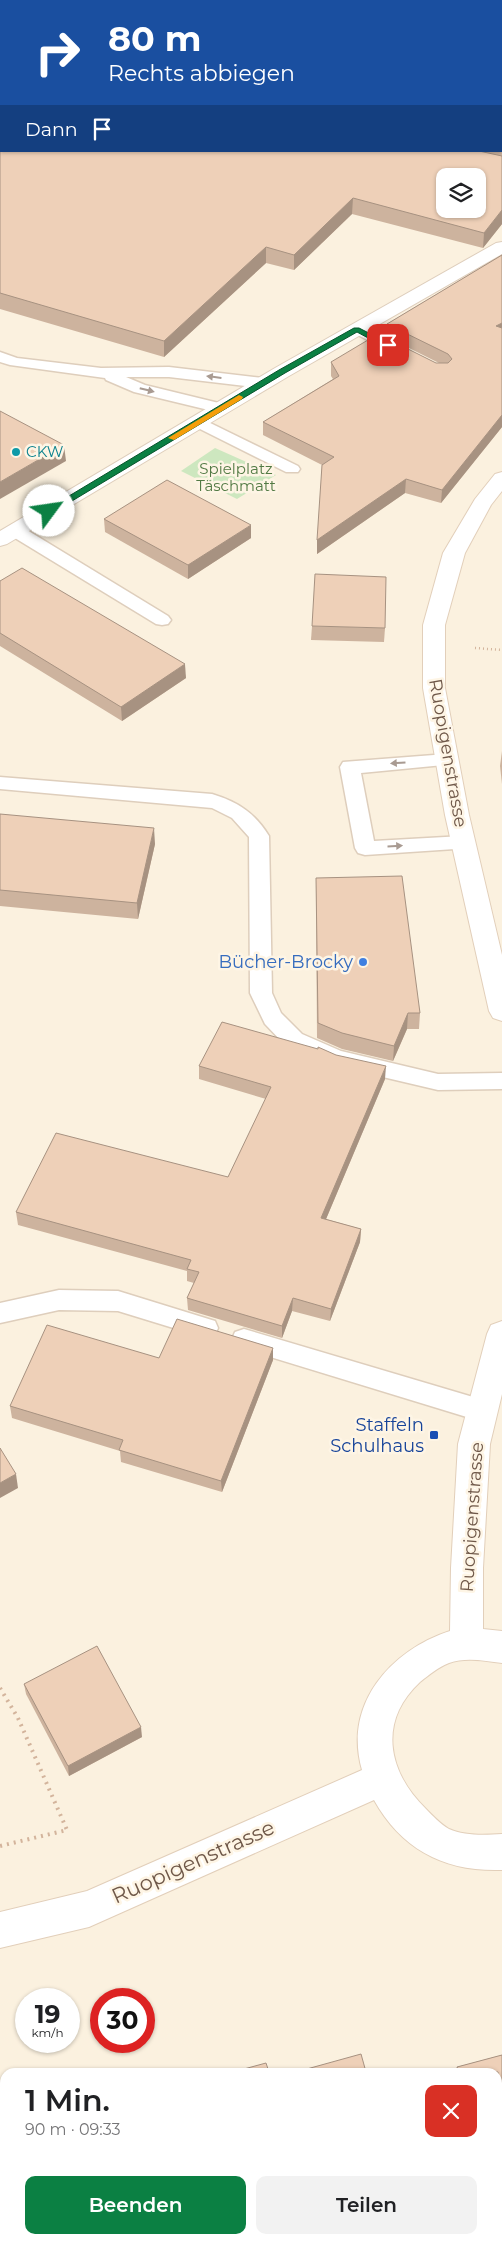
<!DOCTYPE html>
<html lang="de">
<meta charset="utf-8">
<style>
body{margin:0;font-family:Montserrat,sans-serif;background:#f2f2f2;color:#202124;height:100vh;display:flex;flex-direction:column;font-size:19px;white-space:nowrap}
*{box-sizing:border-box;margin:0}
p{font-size:16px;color:#757577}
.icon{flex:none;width:28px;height:28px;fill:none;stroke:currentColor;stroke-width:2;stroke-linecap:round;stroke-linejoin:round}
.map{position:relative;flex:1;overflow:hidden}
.drawer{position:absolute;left:0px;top:2068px;width:502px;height:176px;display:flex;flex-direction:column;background:#fff;border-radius:15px 15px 0 0;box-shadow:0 1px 4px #0004}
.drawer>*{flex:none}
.banner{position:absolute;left:0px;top:0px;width:502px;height:152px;box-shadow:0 1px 4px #0004;background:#1a4fa0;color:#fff;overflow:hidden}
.fabs{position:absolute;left:436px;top:168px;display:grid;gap:10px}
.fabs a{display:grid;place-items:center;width:50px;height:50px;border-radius:10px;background:#fff;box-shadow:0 1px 4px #0004;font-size:25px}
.speed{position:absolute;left:15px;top:1988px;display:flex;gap:10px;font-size:25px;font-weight:700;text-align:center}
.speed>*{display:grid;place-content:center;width:65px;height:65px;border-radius:50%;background:#fff;box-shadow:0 1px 4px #0004;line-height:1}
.speed small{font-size:12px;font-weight:400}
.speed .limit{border:8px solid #d22;background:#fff;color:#111}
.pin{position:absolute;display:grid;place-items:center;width:42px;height:42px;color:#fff;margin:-21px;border-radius:10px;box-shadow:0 2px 8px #0006}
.me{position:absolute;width:55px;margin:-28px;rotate:59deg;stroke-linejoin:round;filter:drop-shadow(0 0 4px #0008)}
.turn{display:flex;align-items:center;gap:18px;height:105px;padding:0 25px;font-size:22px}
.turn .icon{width:65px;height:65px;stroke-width:2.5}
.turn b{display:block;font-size:35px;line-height:42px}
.then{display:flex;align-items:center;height:48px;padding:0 25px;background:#0003;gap:10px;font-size:19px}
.round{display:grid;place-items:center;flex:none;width:52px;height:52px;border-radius:10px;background:#f2f2f2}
.head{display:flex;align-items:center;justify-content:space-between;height:85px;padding:0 25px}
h1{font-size:30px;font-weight:600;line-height:38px}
.action{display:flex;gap:10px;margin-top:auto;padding:10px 25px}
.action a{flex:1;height:58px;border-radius:10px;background:#0b8043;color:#fff;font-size:20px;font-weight:600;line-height:58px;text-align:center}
.action a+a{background:#f2f2f2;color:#202124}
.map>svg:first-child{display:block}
.green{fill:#cde7bf}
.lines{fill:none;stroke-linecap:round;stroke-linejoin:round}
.lane-casing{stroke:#decebc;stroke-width:3}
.street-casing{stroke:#decebc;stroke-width:2}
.secondary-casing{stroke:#e2cfba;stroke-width:2}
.path-far1{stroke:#d3b49c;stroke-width:2.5;stroke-dasharray:1 3;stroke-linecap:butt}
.path{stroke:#d3b49c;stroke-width:4;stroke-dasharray:2 5;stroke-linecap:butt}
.lane{fill:#fff;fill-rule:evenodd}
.street{fill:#fff;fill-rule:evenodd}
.secondary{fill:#fff;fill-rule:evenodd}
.wall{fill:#cdb39e}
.shaded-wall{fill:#a79281}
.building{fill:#eed0b8;stroke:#a79281;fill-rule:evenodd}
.oneway{fill:#a99b92}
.route{fill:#0b8043;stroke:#07532c}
.slow{fill:#f59e0b}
.culture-dot{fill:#0f9aa8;stroke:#fef5e5;stroke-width:2}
.shop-dot{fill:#3f7fe0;stroke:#fef5e5;stroke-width:2}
.transit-dot{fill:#1a4fb4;stroke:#fef5e5;stroke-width:2}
.labels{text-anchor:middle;stroke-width:5;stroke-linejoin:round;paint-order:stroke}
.far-culture-label{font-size:15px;fill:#0d838f;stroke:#fef5e5;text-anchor:start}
.far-park-label{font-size:15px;fill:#527a44;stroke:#fef5e5}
.street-label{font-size:18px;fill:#6f5849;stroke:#fef5e5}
.shop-label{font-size:18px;fill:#366cbe;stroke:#fef5e5;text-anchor:end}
.transit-label{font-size:18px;fill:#164399;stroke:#fef5e5;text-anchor:end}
.near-street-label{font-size:21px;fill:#6f5849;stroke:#fef5e5}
</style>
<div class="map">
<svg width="502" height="2243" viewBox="0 0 502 2243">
<rect width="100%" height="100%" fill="#fbf1df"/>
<path class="green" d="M 215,448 L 276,475 L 237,499 L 181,471 Z"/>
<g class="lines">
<defs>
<g id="lane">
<path d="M 357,324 L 405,348 L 408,351 L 405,354 L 395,354 L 352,332 L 349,329 L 352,326 Z"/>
<path d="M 0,352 L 17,358 L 101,368 L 169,367 L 263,378 L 269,380 L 271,383 L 269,386 L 263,388 L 169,377 L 126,377 L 145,385 L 227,405 L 229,408 L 227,411 L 221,413 L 134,392 L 106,380 L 105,378 L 10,365 L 0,362 Z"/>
<path d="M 198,417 L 298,466 L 300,469 L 298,472 L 286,472 L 192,425 L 190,422 L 192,419 Z"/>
<path d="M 16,526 L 22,527 L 168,616 L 171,620 L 168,624 L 162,625 L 156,624 L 10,535 L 7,531 L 10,527 Z"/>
<path d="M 447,754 L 454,756 L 457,760 L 454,764 L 361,773 L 374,841 L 463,836 L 470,838 L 473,843 L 470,848 L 365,855 L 358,853 L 355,848 L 340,767 L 343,762 Z"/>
<path d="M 0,777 L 212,794 C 238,802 255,813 269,836 L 272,993 L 281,1013 L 302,1034 L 341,1051 L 438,1074 L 502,1073 L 502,1089 L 438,1090 L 336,1066 L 286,1046 L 265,1024 L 250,993 L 249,837 L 232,818 L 212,808 L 0,789 Z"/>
<path d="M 59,1290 L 118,1291 L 215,1321 L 218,1328 L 215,1335 L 206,1338 L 118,1311 L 59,1310 L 0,1323 L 0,1303 Z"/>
<path d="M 244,1329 L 483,1400 L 492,1403 L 496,1411 L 492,1419 L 483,1422 L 244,1349 L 235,1346 L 232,1339 L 235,1332 Z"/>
</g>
<g id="street">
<rect x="0" y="36" width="1" height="10"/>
<path d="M 502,242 L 502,254 L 289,376 L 7,544 L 0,546 L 0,531 L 275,368 L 496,243 Z"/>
</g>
<g id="secondary">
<path d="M 502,472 L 502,491 L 491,505 L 465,553 L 445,625 L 445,688 L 469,815 L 502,955 L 502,1021 L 493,1018 L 489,1011 L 445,815 L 423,688 L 423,625 L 443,553 L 475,499 L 495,474 Z"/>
<path d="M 502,1321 L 502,1394 L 490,1444 L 483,1568 L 483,1629 L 502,1631 L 502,1663 C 485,1661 466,1657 449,1663 C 438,1667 429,1675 420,1682 C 378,1721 387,1771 426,1809 C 433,1816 440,1824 449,1829 C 464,1836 485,1835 502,1834 L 502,1870 C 445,1872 402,1850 374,1800 L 89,1927 L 0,1948 L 0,1912 L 87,1891 L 362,1770 C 343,1704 391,1650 450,1631 L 451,1568 L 458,1444 L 487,1334 L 491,1325 Z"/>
</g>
</defs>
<use href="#lane" class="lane-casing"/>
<use href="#street" class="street-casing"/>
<use href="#secondary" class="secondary-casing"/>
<path class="path-far1" d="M 475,648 L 502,650"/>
<path class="path" d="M 0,1688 L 18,1718 L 67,1830 L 0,1846"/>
<use href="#lane" class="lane"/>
<use href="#street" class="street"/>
<use href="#secondary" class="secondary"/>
</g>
<g class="wall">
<path d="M 502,0 L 502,224 L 483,248 L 352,214 L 294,270 L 266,263 L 164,357 L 0,309 L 0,50 L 1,151 L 501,151 L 501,1 Z"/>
<path d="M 502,255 L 502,427 L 441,503 L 405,493 L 317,554 L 322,465 L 263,435 L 263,422 L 333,379 L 331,376 L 331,362 L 439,363 L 387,337 L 387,324 Z"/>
<path d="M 104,519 L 251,538 L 188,579 L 105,532 Z"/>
<path d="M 0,581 L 186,678 L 122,721 L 0,646 Z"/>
<path d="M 312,626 L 385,628 L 384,642 L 311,640 Z"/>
<path d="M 502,751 L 502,784 L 500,766 Z"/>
<path d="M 0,814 L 155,844 L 138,919 L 0,906 Z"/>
<path d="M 316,878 L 420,1013 L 419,1029 L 407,1029 L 393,1061 L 342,1049 L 317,1038 L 316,895 Z"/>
<path d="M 199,1066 L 385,1079 L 326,1219 L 361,1229 L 360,1242 L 330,1321 L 292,1311 L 282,1338 L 188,1310 L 187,1298 L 194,1283 L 187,1281 L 187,1271 L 18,1225 L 16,1212 L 228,1177 L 266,1099 L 199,1079 Z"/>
<path d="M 273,1348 L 273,1360 L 222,1492 L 121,1462 L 120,1451 L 12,1418 L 10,1406 L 159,1358 Z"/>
<path d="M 24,1684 L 142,1737 L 69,1776 L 26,1694 Z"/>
<path d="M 502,2055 L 502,2235 L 501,2235 L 498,2224 L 498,2072 L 455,2072 L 457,2067 Z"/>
</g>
<g class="shaded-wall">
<path d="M 353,198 L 352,214 L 294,270 L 294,255 Z"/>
<path d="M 502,210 L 502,224 L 483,248 L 484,233 Z"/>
<path d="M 266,247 L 266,263 L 164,357 L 164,341 Z"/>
<path d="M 502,323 L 502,335 L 496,326 Z"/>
<path d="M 502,415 L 502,427 L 441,503 L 442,490 Z"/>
<path d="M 64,445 L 66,461 L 0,499 L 0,482 Z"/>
<path d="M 406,479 L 405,493 L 317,554 L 317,540 Z"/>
<path d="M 251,525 L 251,538 L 188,579 L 188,565 Z"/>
<path d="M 185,664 L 186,678 L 122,721 L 121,707 Z"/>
<path d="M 154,828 L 155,844 L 138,919 L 137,903 Z"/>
<path d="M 408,1013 L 407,1029 L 393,1061 L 394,1046 Z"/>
<path d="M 386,1066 L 385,1079 L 321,1231 L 321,1218 Z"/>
<path d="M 361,1229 L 360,1242 L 330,1321 L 331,1309 Z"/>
<path d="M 293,1298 L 292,1311 L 282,1338 L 282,1326 Z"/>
<path d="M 273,1348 L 273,1360 L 222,1492 L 221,1481 Z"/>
<path d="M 16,1474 L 18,1488 L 0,1498 L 0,1483 Z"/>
<path d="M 141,1727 L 142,1737 L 69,1776 L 68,1766 Z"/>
<path d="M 85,2239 L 103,2239 L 90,2243 L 86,2243 Z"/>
<path d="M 238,2239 L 258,2239 L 243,2243 L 224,2243 Z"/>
<path d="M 309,2239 L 329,2239 L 315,2243 L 308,2243 Z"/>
</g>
<g class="building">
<path d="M 294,0 L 305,0 L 310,1 L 292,1 Z"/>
<path d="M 461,0 L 502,0 L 502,12 L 501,12 L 501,1 L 460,1 Z"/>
<path d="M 501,22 L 502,23 L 502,97 L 501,101 Z"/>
<path d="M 0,50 L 1,50 L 1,151 L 479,151 L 502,156 L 502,210 L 484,233 L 353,198 L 294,255 L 266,247 L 164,341 L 0,293 ZM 445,176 L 478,176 L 478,209 L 445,209 Z"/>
<path d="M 501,105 L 502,105 L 502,143 L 501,142 Z"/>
<path d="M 502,255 L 502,323 L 496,326 L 502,328 L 502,415 L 442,490 L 406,479 L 317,540 L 322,465 L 334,457 L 263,422 L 339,376 L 331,362 L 378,334 L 436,363 L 448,363 L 452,359 L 448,354 L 387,324 Z"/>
<path d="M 0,411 L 64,445 L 0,482 Z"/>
<path d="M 167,480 L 251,525 L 188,565 L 104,519 Z"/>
<path d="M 22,568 L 185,664 L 121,707 L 0,633 L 0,581 Z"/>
<path d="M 315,574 L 386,577 L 385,628 L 312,626 Z"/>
<path d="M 0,814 L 154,828 L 137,903 L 0,890 Z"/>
<path d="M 402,876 L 420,1013 L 408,1013 L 394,1046 L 342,1033 L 318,1023 L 316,878 Z"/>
<path d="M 222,1022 L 318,1049 L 318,1047 L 336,1055 L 386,1066 L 321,1218 L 361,1229 L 331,1309 L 293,1298 L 282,1326 L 187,1298 L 199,1272 L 187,1269 L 191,1260 L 16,1212 L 56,1133 L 228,1177 L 271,1087 L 199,1066 Z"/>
<path d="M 177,1319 L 273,1348 L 221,1481 L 119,1450 L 123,1440 L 10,1406 L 47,1325 L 159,1358 Z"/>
<path d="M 0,1448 L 16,1474 L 0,1483 Z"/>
<path d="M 97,1646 L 141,1727 L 68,1766 L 24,1684 Z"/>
<path d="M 361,2054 L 366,2072 L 296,2072 Z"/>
<path d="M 502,2055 L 502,2224 L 498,2208 L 498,2072 L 459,2072 L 457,2067 Z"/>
<path d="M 266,2063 L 269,2072 L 233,2072 Z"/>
<path d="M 5,2096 L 5,2239 L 85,2239 L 86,2243 L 0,2243 L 0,2098 Z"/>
<path d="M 202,2239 L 238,2239 L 224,2243 L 203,2243 Z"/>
</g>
<defs><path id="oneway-solid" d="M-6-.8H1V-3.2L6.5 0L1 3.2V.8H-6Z" transform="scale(1.25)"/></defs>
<g class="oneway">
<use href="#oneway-solid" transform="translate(214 377) rotate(-173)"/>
<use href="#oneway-solid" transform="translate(147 390) rotate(14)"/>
<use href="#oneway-solid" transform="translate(398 763) rotate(176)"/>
<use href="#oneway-solid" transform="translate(395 846) rotate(-3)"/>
</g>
<path class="route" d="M 354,328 L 359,328 L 392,345 L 385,347 L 357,332 L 285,373 L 52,513 L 44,511 L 279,370 Z"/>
<path class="slow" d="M 239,395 L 243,397 L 242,399 L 174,440 L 168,438 Z"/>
<circle class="culture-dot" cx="16" cy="452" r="5"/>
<circle class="shop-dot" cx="363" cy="962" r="5"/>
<rect class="transit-dot" x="429" y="1430" width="10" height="10" rx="2.5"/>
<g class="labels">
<g class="far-culture-label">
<text x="26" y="457">CKW</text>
</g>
<g class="far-park-label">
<text x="236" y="474">Spielplatz<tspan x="236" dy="17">Täschmatt</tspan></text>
</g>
<g class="street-label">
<text transform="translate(448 753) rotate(80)" y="6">Ruopigenstrasse</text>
<text transform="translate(472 1517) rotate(-86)" y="6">Ruopigenstrasse</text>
</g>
<g class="shop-label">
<text x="353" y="968">Bücher-Brocky</text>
</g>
<g class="transit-label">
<text x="424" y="1431">Staffeln<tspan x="424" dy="21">Schulhaus</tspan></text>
</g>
<g class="near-street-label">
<text transform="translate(193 1862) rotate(-24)" y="7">Ruopigenstrasse</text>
</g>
</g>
</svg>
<div class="fabs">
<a><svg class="icon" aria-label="layers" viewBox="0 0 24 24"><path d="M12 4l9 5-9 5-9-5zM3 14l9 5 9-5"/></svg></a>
</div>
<div class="speed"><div>19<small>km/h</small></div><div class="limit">30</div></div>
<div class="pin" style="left:388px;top:345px;background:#d93025"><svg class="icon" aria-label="arrive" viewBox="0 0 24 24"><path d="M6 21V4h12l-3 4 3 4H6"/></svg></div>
<svg class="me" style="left:49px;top:511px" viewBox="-20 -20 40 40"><circle r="19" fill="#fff"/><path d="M0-13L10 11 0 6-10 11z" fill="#0b8043"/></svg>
<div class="banner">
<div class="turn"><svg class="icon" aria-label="right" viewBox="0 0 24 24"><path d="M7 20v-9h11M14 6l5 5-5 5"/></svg><div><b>80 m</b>Rechts abbiegen</div></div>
<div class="then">Dann<svg class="icon" aria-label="arrive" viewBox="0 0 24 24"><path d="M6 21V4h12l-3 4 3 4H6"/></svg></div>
</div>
<section class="drawer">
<div class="head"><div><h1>1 Min.</h1><p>90 m · 09:33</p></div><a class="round" style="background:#d93025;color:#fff"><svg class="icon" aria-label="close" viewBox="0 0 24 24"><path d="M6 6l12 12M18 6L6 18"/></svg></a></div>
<div class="action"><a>Beenden</a><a>Teilen</a></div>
</section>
</div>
